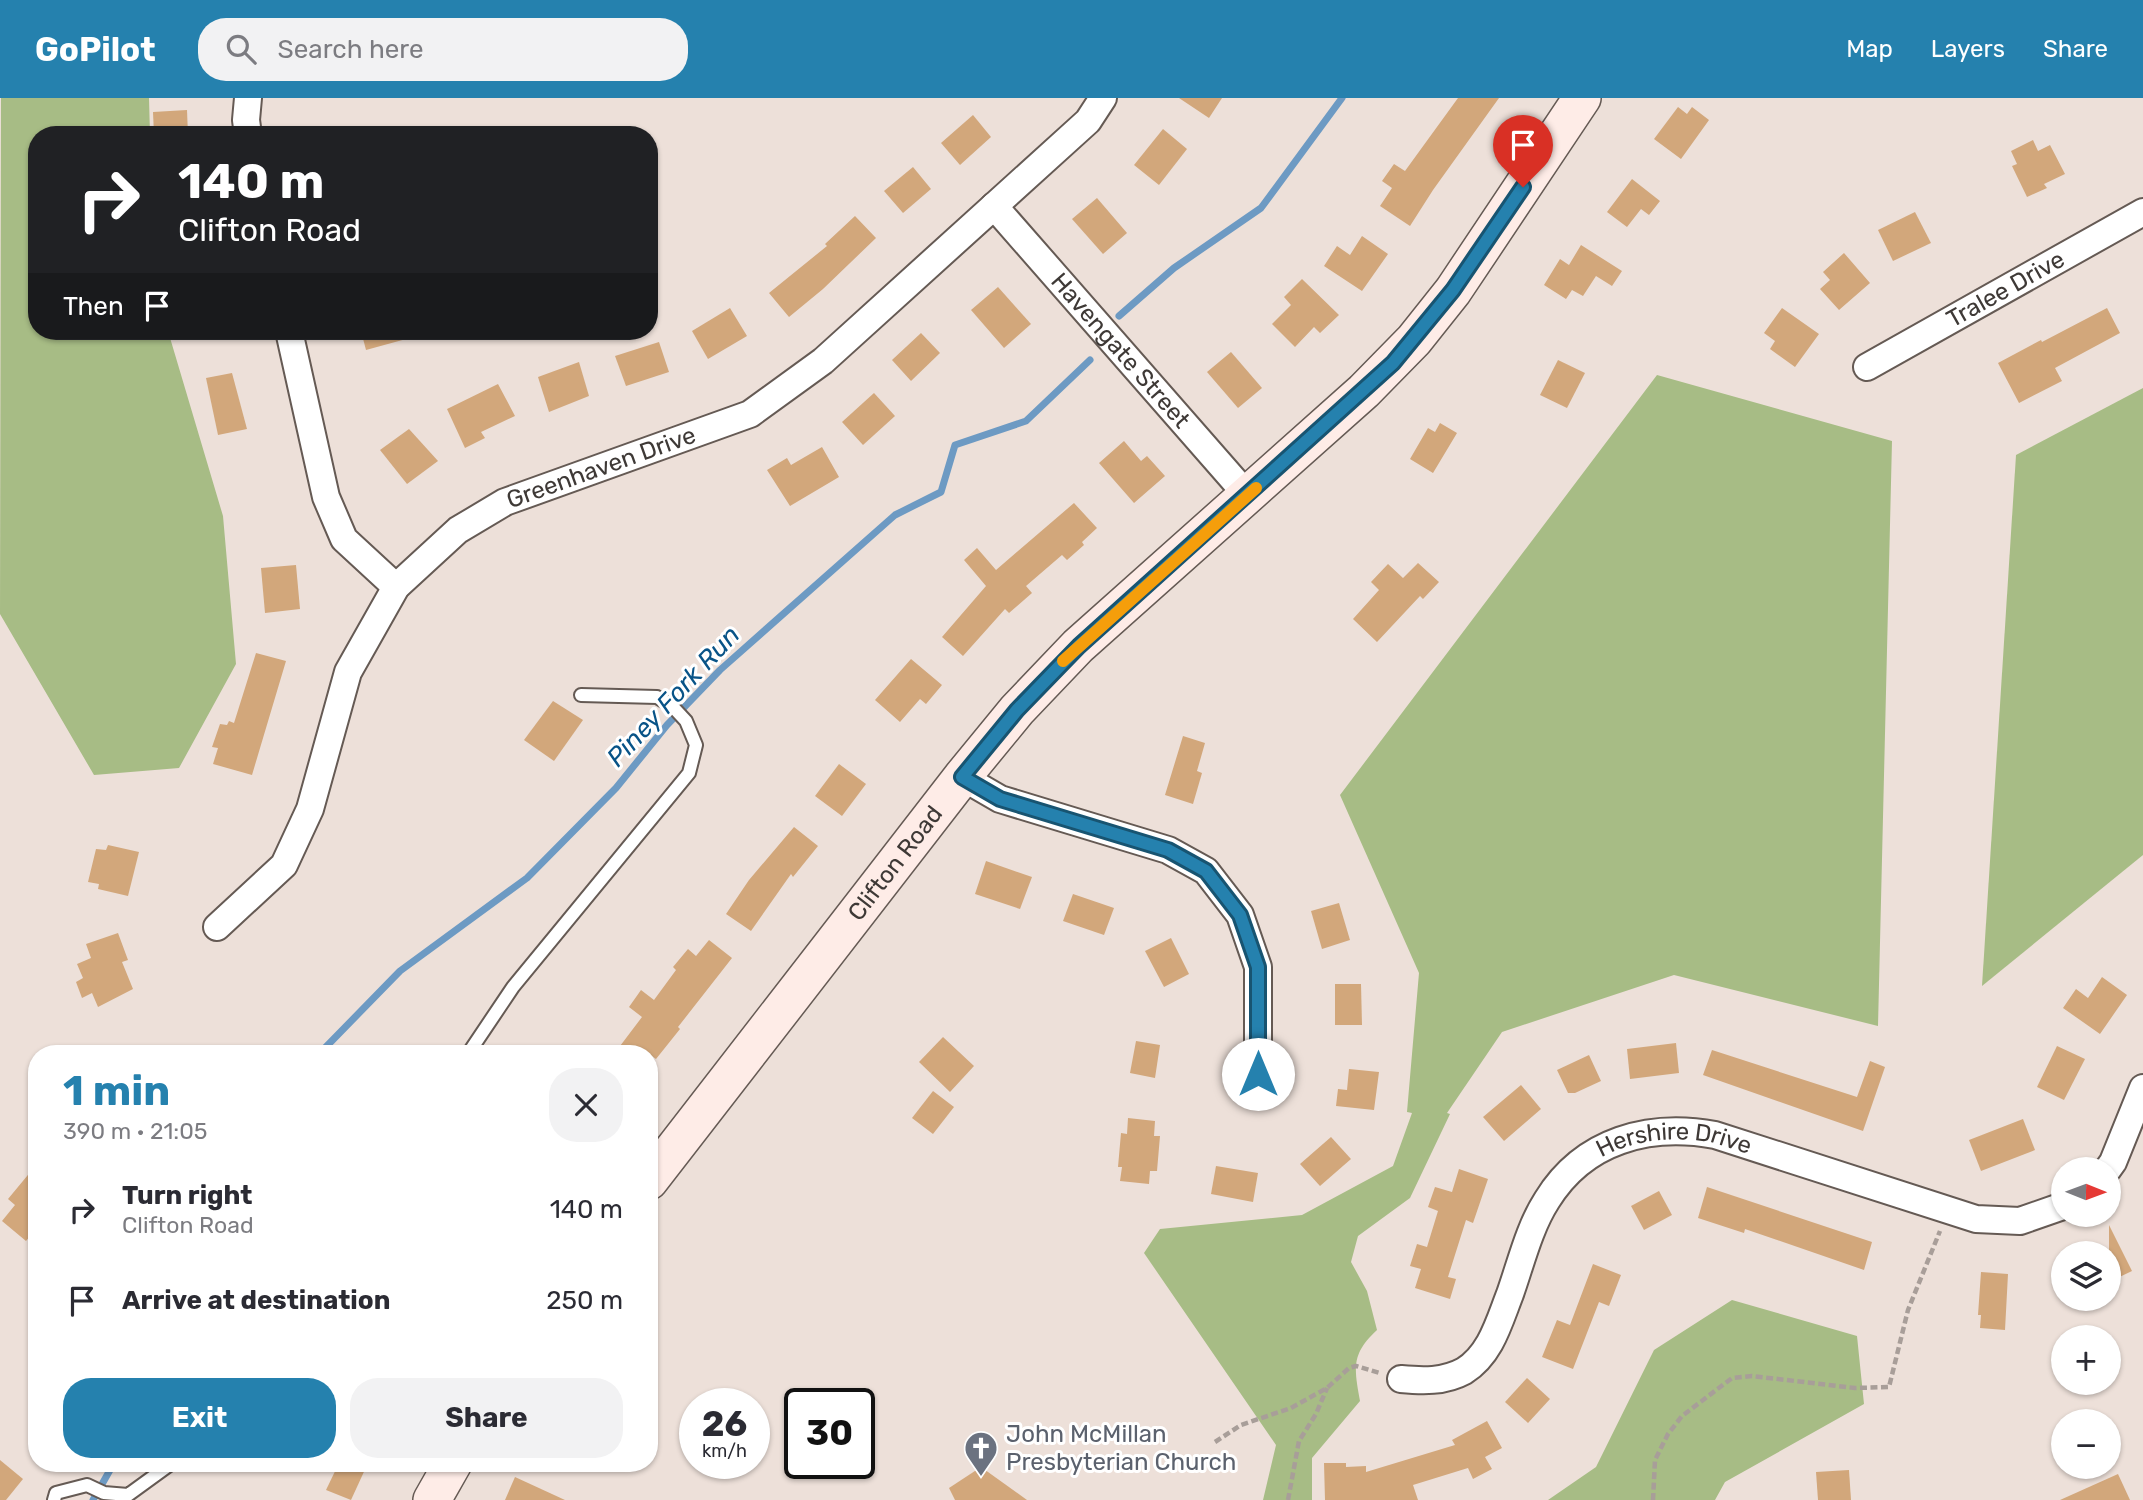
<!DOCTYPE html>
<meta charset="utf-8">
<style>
body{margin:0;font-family:Rubik,sans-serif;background:#f2f2f3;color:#2b2b33;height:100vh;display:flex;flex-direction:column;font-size:26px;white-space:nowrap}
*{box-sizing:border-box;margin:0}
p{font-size:23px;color:#7c7c81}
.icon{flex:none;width:38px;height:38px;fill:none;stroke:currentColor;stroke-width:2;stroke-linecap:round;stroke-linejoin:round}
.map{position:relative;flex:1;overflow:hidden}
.panel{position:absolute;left:28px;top:947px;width:630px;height:427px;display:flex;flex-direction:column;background:#fff;border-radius:28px;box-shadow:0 2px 5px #0004}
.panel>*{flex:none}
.hud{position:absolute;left:28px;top:28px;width:630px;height:214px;border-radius:28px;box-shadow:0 2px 5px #0004;background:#202124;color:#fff;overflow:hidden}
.needle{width:46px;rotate:91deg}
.fabs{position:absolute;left:2051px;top:1059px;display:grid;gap:14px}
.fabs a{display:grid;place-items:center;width:70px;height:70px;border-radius:50%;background:#fff;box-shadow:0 2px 5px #0004;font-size:35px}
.speed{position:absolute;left:679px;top:1290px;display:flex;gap:14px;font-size:35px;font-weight:700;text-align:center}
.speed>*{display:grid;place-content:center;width:91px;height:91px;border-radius:50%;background:#fff;box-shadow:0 2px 5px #0004;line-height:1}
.speed small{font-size:18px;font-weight:400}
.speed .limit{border:4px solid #111;border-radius:10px;background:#fff;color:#111}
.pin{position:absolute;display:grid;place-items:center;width:60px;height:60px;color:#fff;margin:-72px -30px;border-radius:50% 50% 50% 0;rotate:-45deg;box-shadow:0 0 7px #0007}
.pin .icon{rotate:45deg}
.me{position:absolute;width:77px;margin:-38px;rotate:0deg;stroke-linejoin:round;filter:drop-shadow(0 0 5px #0008)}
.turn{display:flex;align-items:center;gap:24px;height:147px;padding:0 35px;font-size:32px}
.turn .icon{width:91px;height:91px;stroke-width:2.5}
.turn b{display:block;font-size:49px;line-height:60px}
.then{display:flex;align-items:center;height:66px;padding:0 35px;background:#0003;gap:14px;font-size:26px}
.round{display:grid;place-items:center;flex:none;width:74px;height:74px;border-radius:28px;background:#f2f2f3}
.head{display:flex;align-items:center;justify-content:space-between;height:119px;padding:0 35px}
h1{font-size:42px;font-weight:700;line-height:52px;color:#2581ae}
.action{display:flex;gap:14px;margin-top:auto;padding:14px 35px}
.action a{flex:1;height:80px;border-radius:28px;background:#2581ae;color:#fff;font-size:28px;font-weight:700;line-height:80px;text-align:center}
.action a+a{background:#f2f2f3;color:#2b2b33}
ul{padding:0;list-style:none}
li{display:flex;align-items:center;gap:21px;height:91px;padding:0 35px}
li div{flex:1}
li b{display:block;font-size:26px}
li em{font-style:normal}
header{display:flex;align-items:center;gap:42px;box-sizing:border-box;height:98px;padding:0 35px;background:#2581ae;color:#fff}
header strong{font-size:33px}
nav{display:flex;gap:38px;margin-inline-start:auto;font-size:24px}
.search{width:490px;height:63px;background:#f2f2f3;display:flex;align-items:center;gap:18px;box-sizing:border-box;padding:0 24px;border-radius:28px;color:#7c7c81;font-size:26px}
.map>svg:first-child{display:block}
.forest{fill:#a7bc85}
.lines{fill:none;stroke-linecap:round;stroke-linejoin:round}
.stream{stroke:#6d9ac3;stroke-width:7}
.building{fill:#d2a77b}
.service-casing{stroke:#655a54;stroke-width:16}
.minor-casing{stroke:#655a54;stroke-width:30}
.secondary-casing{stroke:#655a54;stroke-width:40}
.path{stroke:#a89e99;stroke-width:4.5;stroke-dasharray:7 3.5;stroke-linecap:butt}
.service{stroke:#fff;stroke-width:12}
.minor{stroke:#fff;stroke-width:26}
.secondary{stroke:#feece7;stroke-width:37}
.route-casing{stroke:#185471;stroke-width:18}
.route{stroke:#2581ae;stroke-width:12}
.slow{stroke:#f59e0b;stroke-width:12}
.labels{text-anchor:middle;stroke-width:6;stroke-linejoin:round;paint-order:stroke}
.street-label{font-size:24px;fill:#3e3936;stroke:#fff}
.worship-label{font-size:24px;fill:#5b616d;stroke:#fff;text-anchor:start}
.water-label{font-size:26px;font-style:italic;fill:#085387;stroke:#fff}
</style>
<header>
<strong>GoPilot</strong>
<div class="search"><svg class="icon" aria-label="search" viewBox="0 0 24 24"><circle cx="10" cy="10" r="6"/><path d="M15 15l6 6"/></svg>Search here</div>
<nav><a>Map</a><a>Layers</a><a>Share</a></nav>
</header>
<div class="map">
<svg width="2143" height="1402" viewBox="0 0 2143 1402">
<rect width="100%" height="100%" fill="#ede0d9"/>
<g class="forest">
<path d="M 1,0 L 149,0 L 150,37 L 37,37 L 37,233 L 168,233 L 223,418 L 236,566 L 179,670 L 94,677 L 0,516 Z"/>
<path d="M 1657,277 L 1892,343 L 1878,928 L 1674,877 L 1502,934 L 1447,1015 L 1450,1016 L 1410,1100 L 1358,1138 L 1351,1164 L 1367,1193 L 1377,1232 C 1351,1256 1354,1270 1360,1303 L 1312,1360 L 1312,1402 L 1263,1402 L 1276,1347 L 1144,1155 L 1160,1131 L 1302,1117 L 1393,1068 L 1412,1015 L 1407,1014 L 1419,875 L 1340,697 Z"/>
<path d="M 2143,290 L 2143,757 L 1982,888 L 2016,357 Z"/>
<path d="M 1732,1202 L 1857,1238 L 1864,1306 L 1725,1384 L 1715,1402 L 1548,1402 L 1596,1369 L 1654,1252 Z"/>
</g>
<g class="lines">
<g class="stream">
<path d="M 1119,218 L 1174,170 L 1261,110 L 1342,0"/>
<path d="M 319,956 L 400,873 L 527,780 L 616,690 L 667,627 L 720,572 L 895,417 L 941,394 L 955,347 L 1026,323 L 1090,262"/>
<path d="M 93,1402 L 114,1365"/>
</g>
</g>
<g class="building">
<path d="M 1179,0 L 1222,0 L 1209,20 Z"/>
<path d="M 1458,0 L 1499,0 L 1433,92 L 1410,128 L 1380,108 L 1392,90 L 1382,83 L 1394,66 L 1405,73 Z"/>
<path d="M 1678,9 L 1687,16 L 1692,9 L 1709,22 L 1681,61 L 1654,41 Z"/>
<path d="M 187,12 L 188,37 L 154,37 L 153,14 Z"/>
<path d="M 973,17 L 991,39 L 960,67 L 941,45 Z"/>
<path d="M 1163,31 L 1187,51 L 1159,87 L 1134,67 Z"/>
<path d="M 2033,42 L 2038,53 L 2050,47 L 2065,76 L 2044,86 L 2047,90 L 2027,99 L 2012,68 L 2017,66 L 2011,53 Z"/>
<path d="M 913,69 L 931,91 L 903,115 L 884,93 Z"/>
<path d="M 1632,81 L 1660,103 L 1649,117 L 1641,111 L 1627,129 L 1607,114 Z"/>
<path d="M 1097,100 L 1127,135 L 1103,156 L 1072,121 Z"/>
<path d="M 1915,114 L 1931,145 L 1893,163 L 1878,132 Z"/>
<path d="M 855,118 L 876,140 L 823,191 L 789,219 L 769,195 L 827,148 L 825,146 Z"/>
<path d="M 1362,138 L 1388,156 L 1362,193 L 1324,168 L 1337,148 L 1350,157 Z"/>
<path d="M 1581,147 L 1622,173 L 1612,188 L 1596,178 L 1583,198 L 1572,192 L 1566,201 L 1544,187 L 1560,161 L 1569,167 Z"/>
<path d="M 1844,155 L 1870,185 L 1839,212 L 1820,191 L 1830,182 L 1823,174 Z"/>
<path d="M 1302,181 L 1339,217 L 1320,235 L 1314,229 L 1295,249 L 1272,226 L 1291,207 L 1284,199 Z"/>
<path d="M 998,189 L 1031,226 L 1004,250 L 971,212 Z"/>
<path d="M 730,210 L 747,238 L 708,261 L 692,233 Z"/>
<path d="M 1782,210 L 1819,236 L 1795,269 L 1770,251 L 1775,243 L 1764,235 Z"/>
<path d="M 2107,210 L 2120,235 L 2055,270 L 2062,283 L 2019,305 L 1998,265 L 2041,242 L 2042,244 Z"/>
<path d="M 361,233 L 417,233 L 417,238 L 366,252 Z"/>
<path d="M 921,235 L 940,255 L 911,283 L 892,262 Z"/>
<path d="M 659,244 L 669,274 L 626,288 L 615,258 Z"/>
<path d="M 1231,254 L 1262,290 L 1238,310 L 1207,274 Z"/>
<path d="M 1558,262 L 1585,275 L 1567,310 L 1540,297 Z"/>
<path d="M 579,264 L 589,298 L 549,314 L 538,279 Z"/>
<path d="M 232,275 L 247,331 L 218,337 L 206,280 Z"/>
<path d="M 498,286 L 515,318 L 481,334 L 485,340 L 465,350 L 447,311 Z"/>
<path d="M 874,295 L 895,318 L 863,347 L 842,324 Z"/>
<path d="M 1440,325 L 1457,335 L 1433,375 L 1410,361 L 1428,330 L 1435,334 Z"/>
<path d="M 409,331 L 438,363 L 407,386 L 380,352 Z"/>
<path d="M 1124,343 L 1141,363 L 1147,358 L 1165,378 L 1134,405 L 1099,365 Z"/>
<path d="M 822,349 L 839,379 L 790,408 L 767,372 L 787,360 L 791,367 Z"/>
<path d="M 1074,405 L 1097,430 L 1082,444 L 1084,447 L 1067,462 L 1062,457 L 1026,488 L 1032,495 L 1009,515 L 1005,511 L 963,558 L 942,539 L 986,488 L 964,462 L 977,450 L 996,472 Z"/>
<path d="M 1418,465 L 1439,484 L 1423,501 L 1420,498 L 1377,544 L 1353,521 L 1379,492 L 1371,484 L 1388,466 L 1403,480 Z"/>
<path d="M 296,467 L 300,511 L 265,515 L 261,470 Z"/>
<path d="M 256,555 L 286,563 L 252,677 L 213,666 L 218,650 L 212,649 L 220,626 L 227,627 L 229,623 L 234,625 Z"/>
<path d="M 911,561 L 942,587 L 926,606 L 920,601 L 900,624 L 875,602 Z"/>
<path d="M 553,603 L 583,622 L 554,663 L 524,642 Z"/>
<path d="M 1183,638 L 1205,645 L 1197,673 L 1202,675 L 1193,706 L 1165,697 Z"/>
<path d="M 839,666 L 866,686 L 842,718 L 815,698 Z"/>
<path d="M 794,729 L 818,748 L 793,779 L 791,776 L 751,833 L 726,816 L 749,782 Z"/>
<path d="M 108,747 L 139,754 L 128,798 L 98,791 L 99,786 L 88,784 L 96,751 L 106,752 Z"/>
<path d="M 986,763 L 1032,779 L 1020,811 L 975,796 Z"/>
<path d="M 1073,796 L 1114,810 L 1104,837 L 1063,823 Z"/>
<path d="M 1339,805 L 1350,842 L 1322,851 L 1311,813 Z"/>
<path d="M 118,835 L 128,862 L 122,864 L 133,891 L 98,909 L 92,895 L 82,900 L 76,884 L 83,880 L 77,866 L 91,860 L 86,846 Z"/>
<path d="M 1171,840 L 1189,876 L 1164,889 L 1145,853 Z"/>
<path d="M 709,842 L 732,860 L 678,929 L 680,931 L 656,961 L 649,956 L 614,956 L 642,919 L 629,909 L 641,892 L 654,902 L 676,872 L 673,869 L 688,851 L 696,858 Z"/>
<path d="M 2102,879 L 2127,897 L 2100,936 L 2063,910 L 2076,891 L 2088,900 Z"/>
<path d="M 1335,886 L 1361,886 L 1362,927 L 1335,927 Z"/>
<path d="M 943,939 L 974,968 L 950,994 L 919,964 Z"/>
<path d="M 1136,943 L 1160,947 L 1155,980 L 1130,975 Z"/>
<path d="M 1676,945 L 1679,975 L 1630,981 L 1627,951 Z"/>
<path d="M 2057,948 L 2085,961 L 2064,1002 L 2037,989 Z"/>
<path d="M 1712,952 L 1857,999 L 1870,963 L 1885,969 L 1863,1033 L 1703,977 Z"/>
<path d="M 1589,957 L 1601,983 L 1575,995 L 1568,995 L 1557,972 Z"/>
<path d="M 1349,971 L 1379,974 L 1374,1012 L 1336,1008 L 1338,991 L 1347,992 Z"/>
<path d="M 1521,987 L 1541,1011 L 1504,1043 L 1483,1019 Z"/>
<path d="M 933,993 L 954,1009 L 933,1036 L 912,1020 Z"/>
<path d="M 1128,1020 L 1155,1023 L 1154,1038 L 1160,1038 L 1157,1073 L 1150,1073 L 1149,1086 L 1120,1083 L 1122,1069 L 1118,1069 L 1121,1035 L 1127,1036 Z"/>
<path d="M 2023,1021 L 2035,1052 L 1981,1073 L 1969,1042 Z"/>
<path d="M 1331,1039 L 1351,1061 L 1320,1088 L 1300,1066 Z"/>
<path d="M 37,1066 L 37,1130 L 26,1143 L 2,1123 L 15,1107 L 8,1101 Z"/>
<path d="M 1216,1068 L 1258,1075 L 1253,1104 L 1211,1096 Z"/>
<path d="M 1459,1071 L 1488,1081 L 1473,1125 L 1466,1122 L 1448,1179 L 1456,1181 L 1450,1201 L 1415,1190 L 1421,1171 L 1410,1168 L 1417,1146 L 1427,1149 L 1438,1113 L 1428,1109 L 1435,1089 L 1452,1094 Z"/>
<path d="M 1707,1089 L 1872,1144 L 1864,1172 L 1745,1131 L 1744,1135 L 1698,1120 Z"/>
<path d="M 1659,1093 L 1672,1117 L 1644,1132 L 1631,1108 Z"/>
<path d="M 2109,1127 L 2132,1173 L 2109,1184 Z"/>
<path d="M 1593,1166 L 1621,1177 L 1609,1208 L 1599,1204 L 1573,1271 L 1542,1259 L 1557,1222 L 1570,1227 Z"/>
<path d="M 1981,1174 L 2008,1176 L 2005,1232 L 1980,1230 L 1981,1217 L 1978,1217 Z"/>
<path d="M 1527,1280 L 1550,1301 L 1528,1325 L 1505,1304 Z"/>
<path d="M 1487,1323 L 1502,1350 L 1485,1359 L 1492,1371 L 1473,1381 L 1468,1370 L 1413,1387 L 1418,1402 L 1325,1402 L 1324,1365 L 1346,1365 L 1346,1369 L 1366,1368 L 1366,1374 L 1455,1347 L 1452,1342 Z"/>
<path d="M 0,1362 L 23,1381 L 6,1402 L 0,1402 Z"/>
<path d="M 339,1365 L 368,1365 L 351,1402 L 326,1392 Z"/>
<path d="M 981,1369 L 1027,1402 L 955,1402 L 949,1390 Z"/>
<path d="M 1849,1372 L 1851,1402 L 1818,1402 L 1816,1374 Z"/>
<path d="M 2118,1376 L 2130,1402 L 2060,1402 Z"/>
<path d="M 515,1379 L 565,1402 L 505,1402 Z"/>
</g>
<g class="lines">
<defs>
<g id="service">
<path d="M 468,956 L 513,889 L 689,675 L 696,647 L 686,623 L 673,609 L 657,599 L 581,597"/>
<path d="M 54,1402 L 56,1395 L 87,1387 L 104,1395 L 128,1397 L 172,1365"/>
</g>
<g id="minor">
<path d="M 248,37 L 246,22 L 248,0"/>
<path id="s1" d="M 994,108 L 1247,397"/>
<path d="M 289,233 L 326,399 L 344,441 L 396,489"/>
<path id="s2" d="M 1867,269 L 2143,114"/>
<path d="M 962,679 L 1000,701 L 1168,752 L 1206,773 L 1240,817 L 1258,869 L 1258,977"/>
<path id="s3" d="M 217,829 L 284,767 L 310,711 L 348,574 L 396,489 L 458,432 L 505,404 L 750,316 L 823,263 L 1088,23 L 1103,0"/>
<path d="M 2108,1071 L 2113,1064 L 2143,990"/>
<path id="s4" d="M 1401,1281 C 1422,1283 1444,1284 1464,1273 C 1491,1256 1499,1224 1510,1196 C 1521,1165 1529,1130 1547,1102 C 1584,1042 1649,1025 1715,1037 L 1976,1121 L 2020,1123 L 2063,1108"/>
</g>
<g id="secondary">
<path id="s5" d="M 649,1083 L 962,679 L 1017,612 L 1078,548 L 1364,293 L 1414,242 L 1453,193 L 1582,0"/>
<path d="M 432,1402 L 453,1365"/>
</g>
</defs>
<use href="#service" class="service-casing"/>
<use href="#minor" class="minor-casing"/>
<use href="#secondary" class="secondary-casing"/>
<g class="path">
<path d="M 1215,1344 L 1241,1327 L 1291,1310 L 1327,1290 L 1349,1270 L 1356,1268 L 1380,1275"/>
<path d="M 1288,1402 L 1299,1343 L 1316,1316 L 1327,1290"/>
<path d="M 1653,1402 L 1655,1362 L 1668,1336 L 1682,1318 L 1732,1280 L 1752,1278 L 1855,1290 L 1889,1289 L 1908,1212 L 1940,1133"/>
</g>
<use href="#service" class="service"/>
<use href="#minor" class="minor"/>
<use href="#secondary" class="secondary"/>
</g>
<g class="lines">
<defs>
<path id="route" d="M 1258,976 L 1258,869 L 1240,817 L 1206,773 L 1168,752 L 1000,701 L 962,679 L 1017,612 L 1079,548 L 1393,265 L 1453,192 L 1523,89"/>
</defs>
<use href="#route" class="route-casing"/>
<use href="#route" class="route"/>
<path class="slow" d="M 1063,563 L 1256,390"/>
</g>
<defs>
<symbol id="church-pin" viewBox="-11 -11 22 30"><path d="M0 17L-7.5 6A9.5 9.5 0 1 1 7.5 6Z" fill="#6b7280" stroke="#fff"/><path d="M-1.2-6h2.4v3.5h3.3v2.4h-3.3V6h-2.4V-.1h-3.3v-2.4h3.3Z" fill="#fff"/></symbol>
</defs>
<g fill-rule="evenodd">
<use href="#church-pin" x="962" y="1331" width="38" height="52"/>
</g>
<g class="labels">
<g class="street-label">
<text dy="8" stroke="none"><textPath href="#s2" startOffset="159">Tralee Drive</textPath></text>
<text dy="8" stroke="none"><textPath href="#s1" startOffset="192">Havengate Street</textPath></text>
<text dy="8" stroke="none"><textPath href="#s3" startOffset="634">Greenhaven Drive</textPath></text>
<text dy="8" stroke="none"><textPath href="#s5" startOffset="402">Clifton Road</textPath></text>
<text dy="8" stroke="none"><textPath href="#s4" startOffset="408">Hershire Drive</textPath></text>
</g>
<g class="worship-label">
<text x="1006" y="1344">John McMillan<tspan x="1006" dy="28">Presbyterian Church</tspan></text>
</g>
<g class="water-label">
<text transform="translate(673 598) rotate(-47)" y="9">Piney Fork Run</text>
</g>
</g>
</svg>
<div class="fabs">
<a><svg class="needle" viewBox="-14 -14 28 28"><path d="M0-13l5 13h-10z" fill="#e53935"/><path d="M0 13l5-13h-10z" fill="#7c7c81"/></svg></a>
<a><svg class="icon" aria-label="layers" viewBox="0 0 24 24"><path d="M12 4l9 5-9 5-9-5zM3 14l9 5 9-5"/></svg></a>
<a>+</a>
<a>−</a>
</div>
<div class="speed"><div>26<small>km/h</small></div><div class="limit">30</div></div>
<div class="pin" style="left:1523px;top:89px;background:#d93025"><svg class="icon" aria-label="arrive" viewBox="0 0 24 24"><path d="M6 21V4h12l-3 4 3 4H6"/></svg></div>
<svg class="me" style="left:1258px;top:976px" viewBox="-20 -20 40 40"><circle r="19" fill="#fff"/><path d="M0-13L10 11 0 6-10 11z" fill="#2581ae"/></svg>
<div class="hud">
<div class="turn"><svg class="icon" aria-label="right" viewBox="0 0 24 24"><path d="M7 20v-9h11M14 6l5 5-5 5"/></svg><div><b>140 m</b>Clifton Road</div></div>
<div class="then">Then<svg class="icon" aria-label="arrive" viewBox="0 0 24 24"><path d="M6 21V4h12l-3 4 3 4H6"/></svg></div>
</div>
<section class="panel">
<div class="head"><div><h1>1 min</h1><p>390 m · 21:05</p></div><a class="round"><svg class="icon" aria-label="close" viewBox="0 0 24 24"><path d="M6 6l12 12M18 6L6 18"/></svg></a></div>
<ul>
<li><svg class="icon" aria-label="right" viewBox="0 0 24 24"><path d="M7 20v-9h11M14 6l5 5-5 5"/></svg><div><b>Turn right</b><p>Clifton Road</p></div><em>140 m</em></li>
<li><svg class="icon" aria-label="arrive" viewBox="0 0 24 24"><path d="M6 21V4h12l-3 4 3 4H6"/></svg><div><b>Arrive at destination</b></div><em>250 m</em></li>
</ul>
<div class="action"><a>Exit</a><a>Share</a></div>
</section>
</div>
